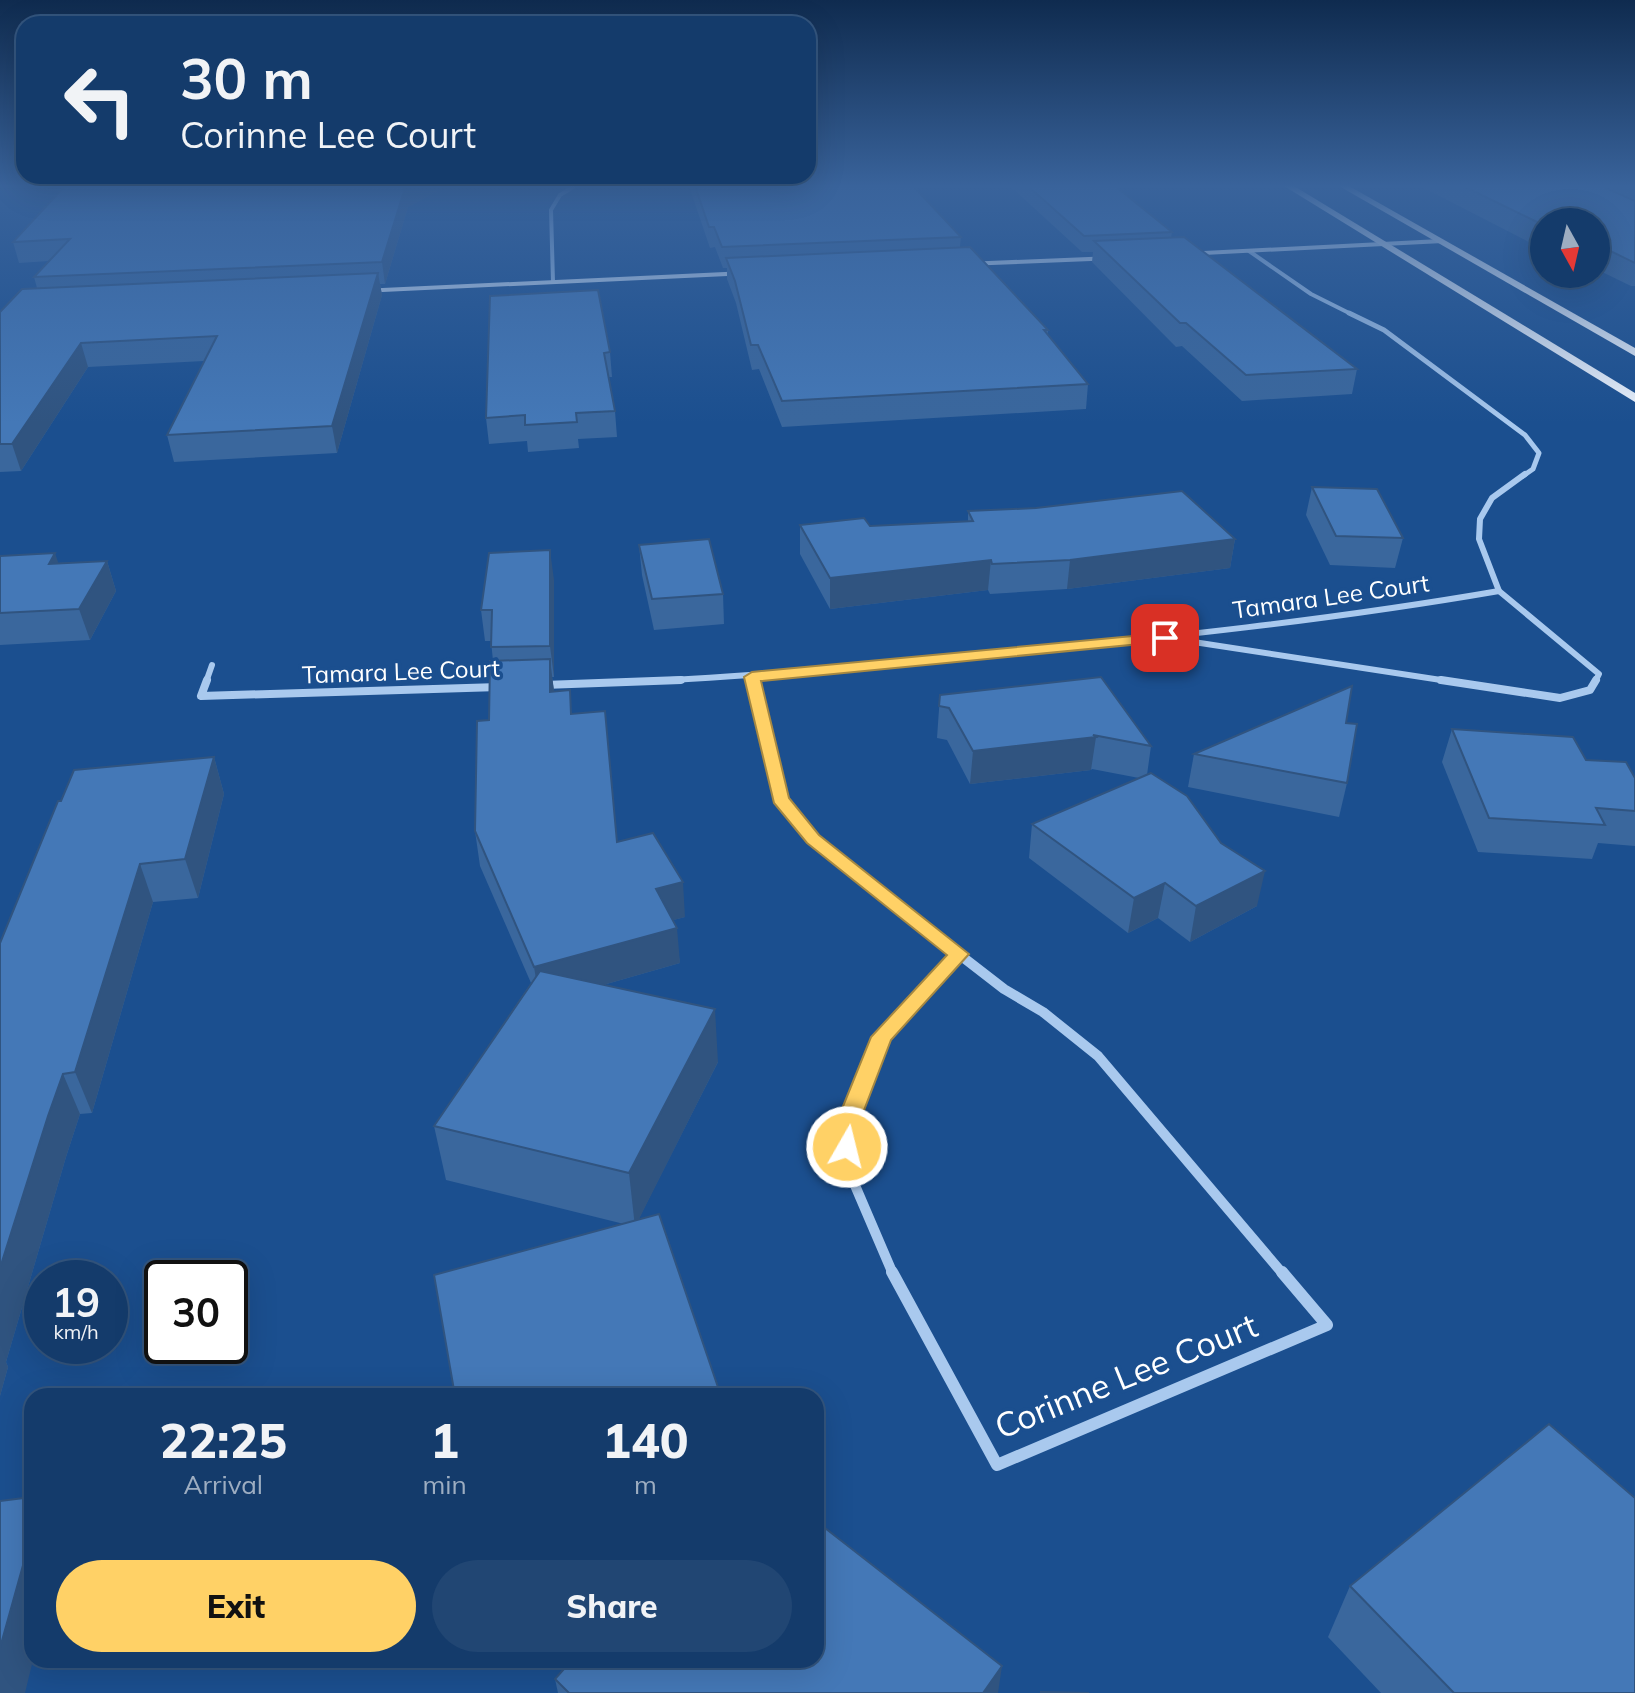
<!DOCTYPE html>
<style>
body{margin:0;font-family:Mulish,sans-serif;background:#214673;color:#f1f3f6;height:100vh;display:flex;flex-direction:column;font-size:30px;white-space:nowrap}
*{box-sizing:border-box;margin:0}
p{font-size:26px;color:#9dadc1}
.icon{flex:none;width:44px;height:44px;fill:none;stroke:currentColor;stroke-width:2;stroke-linecap:round;stroke-linejoin:round}
.map{position:relative;flex:1;overflow:hidden}
.sheet{position:absolute;left:24px;top:1388px;width:800px;height:280px;display:flex;flex-direction:column;background:#143b6b;border-radius:24px;box-shadow:0 8px 32px #0002,0 0 0 2px #33557e}
.sheet>*{flex:none}
.banner{position:absolute;left:16px;top:16px;width:800px;height:168px;border-radius:24px;box-shadow:0 8px 32px #0002,0 0 0 2px #33557e;background:#143b6b;color:#f1f3f6;overflow:hidden}
.needle{width:52px;rotate:172deg}
.buttons{position:absolute;left:1530px;top:208px;display:grid;gap:16px}
.buttons a{display:grid;place-items:center;width:80px;height:80px;border-radius:50%;background:#143b6b;box-shadow:0 8px 32px #0002,0 0 0 2px #33557e;font-size:40px}
.speed{position:absolute;left:24px;top:1260px;display:flex;gap:16px;font-size:40px;font-weight:700;text-align:center}
.speed>*{display:grid;place-content:center;width:104px;height:104px;border-radius:50%;background:#143b6b;box-shadow:0 8px 32px #0002,0 0 0 2px #33557e;line-height:1}
.speed small{font-size:20px;font-weight:400}
.speed .limit{border:4px solid #111;border-radius:12px;background:#fff;color:#111}
.pin{position:absolute;display:grid;place-items:center;width:68px;height:68px;color:#fff;margin:-34px;border-radius:16px;box-shadow:0 4px 12px #0006}
.me{position:absolute;width:88px;margin:-44px;rotate:8deg;stroke-linejoin:round;filter:drop-shadow(0 0 6px #0008)}
.turn{display:flex;align-items:center;gap:28px;height:168px;padding:0 32px;font-size:36px}
.turn .icon{width:104px;height:104px;stroke-width:2.5}
.turn b{display:block;font-size:56px;line-height:68px}
.eta{display:flex;justify-content:space-evenly;align-items:center;height:136px;text-align:center}
.eta b{font-size:48px;font-weight:800;line-height:56px}
.button{display:flex;gap:16px;margin-top:auto;padding:16px 32px}
.button a{flex:1;height:92px;border-radius:48px;background:#ffd166;color:#111;font-size:32px;font-weight:800;line-height:92px;text-align:center}
.button a+a{background:#214673;color:#f1f3f6}
.map>svg:first-child{display:block}
.lines{fill:none;stroke-linecap:round;stroke-linejoin:round}
.street-far5{stroke:#a9c9ee;stroke-width:4}
.street-far4{stroke:#a9c9ee;stroke-width:5}
.street-far3{stroke:#a9c9ee;stroke-width:6}
.street-far2{stroke:#a9c9ee;stroke-width:8}
.street-far1{stroke:#a9c9ee;stroke-width:10}
.street{stroke:#a9c9ee;stroke-width:12}
.secondary{fill:#d6e6fa;fill-rule:evenodd}
.primary{fill:#f0f6ff;fill-rule:evenodd}
.wall{fill:#3a679d}
.shaded-wall{fill:#305480}
.building{fill:#4478b7;stroke:#305480;stroke-width:2}
.route{fill:#ffd166;stroke:#a68842;stroke-width:2}
.labels{text-anchor:middle;stroke-width:7;stroke-linejoin:round;paint-order:stroke}
.far-street-label{font-size:24px;fill:#fff;stroke:#1b4f8f}
.near-street-label{font-size:34px;fill:#fff;stroke:#1b4f8f}
</style>
<div class="map">
<svg width="1635" height="1693" viewBox="0 0 1635 1693">
<rect width="100%" height="100%" fill="#1b4f8f"/>
<g class="lines">
<g class="street-far5">
<path d="M 1249,251 L 1311,294 L 1353,315"/>
<path d="M 553,282 L 551,210 L 560,195 L 575,186"/>
</g>
<path class="street-far4" d="M 1349,313 L 1384,330 L 1525,435 L 1539,453 L 1533,469 L 1523,476"/>
<g class="street-far3">
<path d="M 1525,474 L 1492,498 L 1480,519 L 1479,539 L 1499,591 L 1599,674 L 1595,682"/>
<path d="M 1174,639 L 1454,682"/>
<path d="M 752,677 L 753,682"/>
<path d="M 206,682 L 212,665"/>
<path d="M 629,682 C 750,677 871,666 992,654 C 1162,638 1331,620 1499,591"/>
</g>
<g class="street-far2">
<path d="M 207,680 L 201,696 L 499,687"/>
<path d="M 753,680 L 780,799 L 813,839 L 945,943"/>
<path d="M 1441,680 L 1560,698 L 1590,690 L 1596,680"/>
<path d="M 544,685 L 681,680"/>
</g>
<g class="street-far1">
<path d="M 942,941 L 1004,989 L 1043,1012 L 1098,1056 L 1283,1274"/>
<path d="M 893,1274 L 848,1169 L 846,1126 L 882,1037 L 959,954"/>
</g>
<path class="street" d="M 892,1272 L 997,1465 L 1327,1325 L 1282,1272"/>
<g class="secondary">
<path d="M 1440,239 L 1443,243 L 1184,256 L 1180,254 L 1184,252 Z"/>
<path d="M 1113,256 L 1116,260 L 965,266 L 961,264 L 965,262 Z"/>
<path d="M 746,271 L 749,275 L 361,293 L 357,291 L 361,289 Z"/>
</g>
<g class="primary">
<path d="M 1284,186 L 1294,186 L 1635,393 L 1635,402 Z"/>
<path d="M 1339,186 L 1349,186 L 1635,348 L 1635,356 Z"/>
</g>
</g>
<g class="wall">
<path d="M 65,186 L 447,186 L 408,207 L 385,284 L 380,284 L 382,295 L 337,453 L 174,462 L 167,435 L 204,361 L 88,367 L 21,471 L 0,472 L 0,312 L 37,288 L 34,277 L 49,261 L 19,263 L 13,242 Z"/>
<path d="M 689,186 L 913,186 L 961,237 L 960,247 L 1048,330 L 1048,335 L 1088,384 L 1086,409 L 782,427 L 759,369 L 752,370 L 736,303 L 727,279 L 727,268 L 723,268 L 715,247 L 710,248 Z"/>
<path d="M 1010,186 L 1115,186 L 1172,232 L 1171,238 L 1357,369 L 1352,394 L 1242,401 L 1182,346 L 1176,347 L 1092,262 L 1093,252 L 1082,252 Z"/>
<path d="M 1420,186 L 1635,186 L 1635,286 L 1631,286 L 1596,269 L 1596,222 L 1544,222 L 1544,243 L 1533,244 Z"/>
<path d="M 490,296 L 610,352 L 612,377 L 609,377 L 615,411 L 617,437 L 578,439 L 579,448 L 528,452 L 527,441 L 489,444 L 486,418 Z"/>
<path d="M 1312,487 L 1403,538 L 1395,568 L 1330,565 L 1306,515 Z"/>
<path d="M 968,511 L 1235,539 L 1230,568 L 1067,589 L 990,594 L 988,590 L 830,609 L 800,554 L 800,525 L 870,526 L 968,521 Z"/>
<path d="M 639,545 L 723,594 L 724,624 L 654,630 L 642,575 Z"/>
<path d="M 0,556 L 58,563 L 107,561 L 116,591 L 90,640 L 0,645 Z"/>
<path d="M 554,580 L 554,677 L 552,677 L 554,691 L 573,714 L 617,842 L 685,917 L 673,920 L 680,963 L 603,985 L 718,1062 L 638,1220 L 624,1224 L 446,1180 L 434,1126 L 531,983 L 480,866 L 475,831 L 489,720 L 493,661 L 491,641 L 485,641 L 481,610 Z"/>
<path d="M 940,695 L 1151,746 L 1147,775 L 1257,906 L 1190,942 L 1158,918 L 1128,933 L 1029,858 L 1032,824 L 1139,778 L 1092,769 L 1091,770 L 970,784 L 947,740 L 937,738 Z"/>
<path d="M 1346,723 L 1347,783 L 1339,817 L 1188,787 L 1194,754 Z"/>
<path d="M 1452,729 L 1586,760 L 1635,778 L 1635,846 L 1598,843 L 1592,859 L 1478,852 L 1442,762 Z"/>
<path d="M 214,757 L 224,794 L 198,898 L 153,902 L 92,1113 L 80,1114 L 66,1157 L 6,1362 L 8,1367 L 0,1396 L 0,943 Z"/>
<path d="M 1350,1586 L 1635,1693 L 1381,1693 L 1328,1637 Z"/>
<path d="M 555,1679 L 998,1693 L 558,1693 Z"/>
</g>
<g class="shaded-wall">
<path d="M 408,186 L 447,186 L 408,207 L 385,284 L 382,262 L 405,188 Z"/>
<path d="M 378,273 L 382,295 L 337,453 L 332,426 Z"/>
<path d="M 81,343 L 88,367 L 21,471 L 12,444 Z"/>
<path d="M 1235,539 L 1230,568 L 1067,589 L 1070,560 Z"/>
<path d="M 550,550 L 554,580 L 554,677 L 550,646 Z"/>
<path d="M 55,553 L 65,583 L 49,564 Z"/>
<path d="M 991,560 L 988,590 L 830,609 L 830,578 Z"/>
<path d="M 107,561 L 116,591 L 90,640 L 79,609 Z"/>
<path d="M 550,659 L 554,691 L 550,692 Z"/>
<path d="M 1096,737 L 1091,770 L 970,784 L 973,751 Z"/>
<path d="M 214,757 L 224,794 L 198,898 L 185,859 Z"/>
<path d="M 140,864 L 153,902 L 92,1113 L 75,1072 Z"/>
<path d="M 1265,871 L 1257,906 L 1190,942 L 1196,906 Z"/>
<path d="M 683,882 L 685,917 L 659,924 L 656,889 Z"/>
<path d="M 1165,883 L 1158,918 L 1128,933 L 1134,898 Z"/>
<path d="M 677,928 L 680,963 L 540,1003 L 534,967 Z"/>
<path d="M 715,1009 L 718,1062 L 635,1227 L 629,1173 Z"/>
<path d="M 63,1074 L 80,1114 L 66,1157 L 6,1362 L 8,1367 L 0,1396 L 0,1268 L 48,1116 Z"/>
<path d="M 32,1533 L 32,1660 L 33,1660 L 25,1693 L 0,1693 L 0,1648 Z"/>
<path d="M 1002,1666 L 998,1693 L 983,1693 Z"/>
</g>
<g class="building">
<path d="M 65,186 L 408,186 L 405,188 L 382,262 L 34,277 L 70,239 L 13,242 Z"/>
<path d="M 695,186 L 913,186 L 961,237 L 722,247 L 714,227 L 709,227 Z"/>
<path d="M 1028,186 L 1115,186 L 1172,232 L 1084,236 Z"/>
<path d="M 1463,186 L 1602,186 L 1635,201 L 1635,263 L 1596,244 L 1596,222 L 1544,222 L 1544,223 L 1539,223 Z"/>
<path d="M 1184,237 L 1357,369 L 1246,375 L 1186,323 L 1180,323 L 1094,241 Z"/>
<path d="M 970,247 L 1048,330 L 1044,330 L 1088,384 L 782,401 L 758,345 L 751,345 L 735,281 L 726,258 Z"/>
<path d="M 378,273 L 332,426 L 167,435 L 217,336 L 81,343 L 12,444 L 0,444 L 0,312 L 22,289 Z"/>
<path d="M 598,290 L 610,352 L 604,353 L 615,411 L 576,413 L 577,422 L 525,425 L 525,415 L 486,418 L 490,296 Z"/>
<path d="M 1312,487 L 1377,489 L 1403,538 L 1336,536 Z"/>
<path d="M 1182,491 L 1235,539 L 1070,560 L 992,564 L 991,560 L 830,578 L 800,525 L 864,518 L 870,526 L 973,521 L 968,511 L 1036,508 Z"/>
<path d="M 709,539 L 723,594 L 652,599 L 639,545 Z"/>
<path d="M 550,550 L 550,646 L 491,647 L 492,610 L 481,610 L 489,553 Z"/>
<path d="M 55,553 L 49,564 L 107,561 L 79,609 L 0,613 L 0,556 Z"/>
<path d="M 550,659 L 550,692 L 570,690 L 571,714 L 605,711 L 617,842 L 653,833 L 683,882 L 656,889 L 677,928 L 534,967 L 475,831 L 477,721 L 489,720 L 490,661 Z"/>
<path d="M 1101,677 L 1151,746 L 1093,735 L 1096,737 L 973,751 L 949,708 L 939,706 L 940,695 Z"/>
<path d="M 1352,686 L 1346,723 L 1357,724 L 1347,783 L 1194,754 Z"/>
<path d="M 1452,729 L 1573,737 L 1586,760 L 1626,762 L 1635,778 L 1635,811 L 1596,808 L 1605,825 L 1489,818 Z"/>
<path d="M 214,757 L 185,859 L 140,864 L 75,1072 L 63,1074 L 48,1116 L 0,1268 L 0,943 L 58,801 L 61,801 L 74,770 Z"/>
<path d="M 1151,773 L 1187,796 L 1221,843 L 1265,871 L 1196,906 L 1165,883 L 1134,898 L 1032,824 Z"/>
<path d="M 540,971 L 715,1009 L 629,1173 L 434,1126 Z"/>
<path d="M 659,1214 L 721,1396 L 455,1396 L 434,1275 Z"/>
<path d="M 1549,1424 L 1635,1498 L 1635,1693 L 1454,1693 L 1350,1586 Z"/>
<path d="M 32,1497 L 32,1533 L 0,1648 L 0,1501 Z"/>
<path d="M 816,1521 L 1002,1666 L 983,1693 L 569,1693 L 555,1679 L 572,1660 L 816,1660 Z"/>
<path d="M 1041,1692 L 1089,1693 L 1041,1693 Z"/>
</g>
<linearGradient id="sky" x2="0" y2="1"><stop stop-color="#0f2b4f"/><stop offset="0.44" stop-color="#39639b"/><stop offset="1" stop-color="#39639b" stop-opacity="0"/></linearGradient>
<rect width="1635" height="423" fill="url(#sky)"/>
<path class="route" d="M 1165,633 L 1171,634 L 1171,641 L 761,681 L 789,798 L 819,835 L 969,954 L 891,1040 L 858,1126 L 859,1147 L 855,1154 L 847,1156 L 839,1154 L 836,1147 L 835,1126 L 871,1037 L 947,955 L 807,843 L 774,803 L 744,677 L 752,672 Z"/>
<g class="labels">
<g class="far-street-label">
<text transform="translate(1331 597) rotate(-8)" y="8">Tamara Lee Court</text>
<text transform="translate(401 672) rotate(-2)" y="8">Tamara Lee Court</text>
</g>
<g class="near-street-label">
<text transform="translate(1126 1376) rotate(-22)" y="12">Corinne Lee Court</text>
</g>
</g>
</svg>
<div class="buttons">
<a><svg class="needle" viewBox="-14 -14 28 28"><path d="M0-13l5 13h-10z" fill="#e53935"/><path d="M0 13l5-13h-10z" fill="#9dadc1"/></svg></a>
</div>
<div class="speed"><div>19<small>km/h</small></div><div class="limit">30</div></div>
<div class="pin" style="left:1165px;top:638px;background:#d93025"><svg class="icon" aria-label="arrive" viewBox="0 0 24 24"><path d="M6 21V4h12l-3 4 3 4H6"/></svg></div>
<svg class="me" style="left:847px;top:1147px" viewBox="-20 -20 40 40"><circle r="17" fill="#ffd166" stroke="#fff" stroke-width="3"/><path d="M0-11L8 9 0 5-8 9z" fill="#fff"/></svg>
<div class="banner">
<div class="turn"><svg class="icon" aria-label="left" viewBox="0 0 24 24"><path d="M17 20v-9H6M10 6l-5 5 5 5"/></svg><div><b>30 m</b>Corinne Lee Court</div></div>
</div>
<section class="sheet">
<div class="eta">
<div><b>22:25</b><p>Arrival</p></div>
<div><b>1</b><p>min</p></div>
<div><b>140</b><p>m</p></div>
</div>
<div class="button"><a>Exit</a><a>Share</a></div>
</section>
</div>
